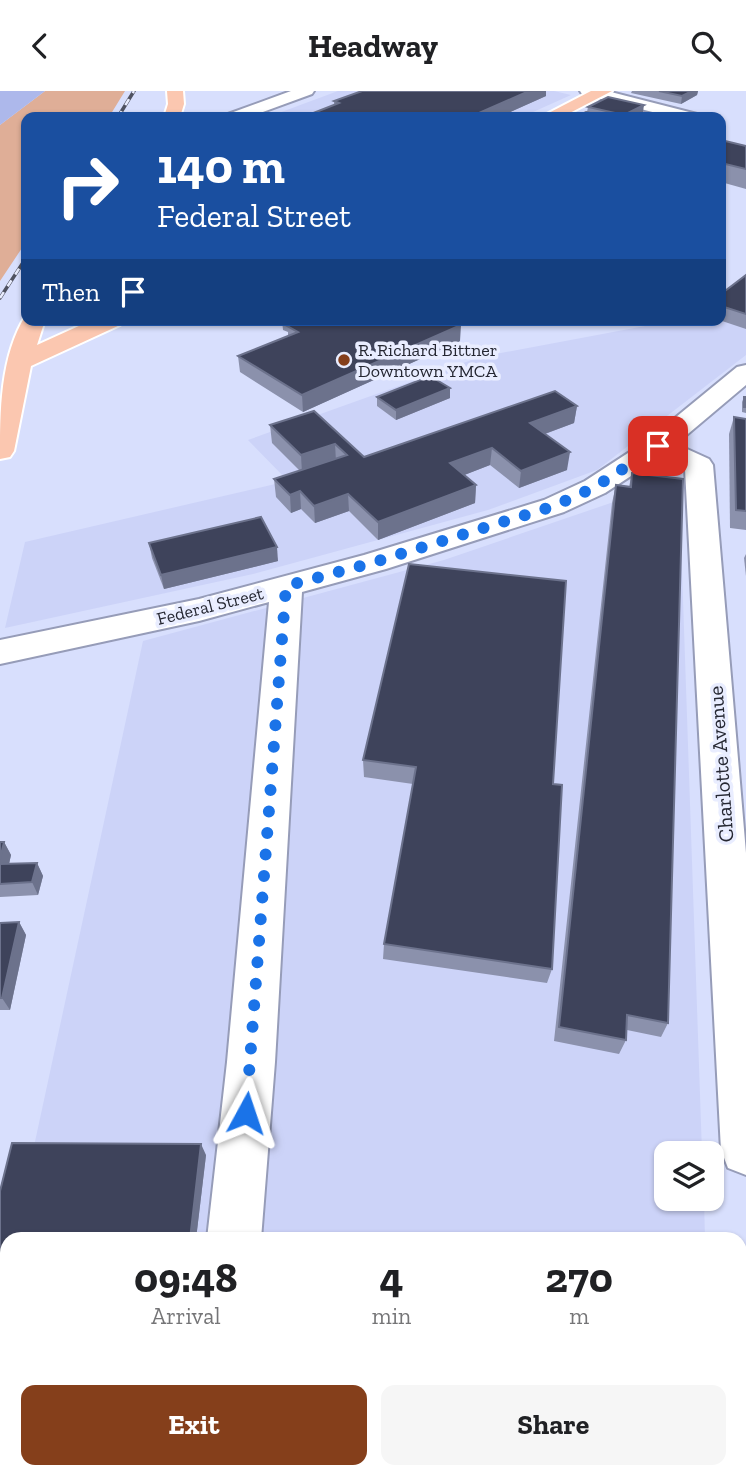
<!DOCTYPE html>
<style>
body{margin:0;font-family:"Zilla Slab",serif;background:#f6f6f6;color:#202124;height:100vh;display:flex;flex-direction:column;font-size:26px;white-space:nowrap}
*{box-sizing:border-box;margin:0}
p{font-size:23px;color:#757577}
.icon{flex:none;width:38px;height:38px;fill:none;stroke:currentColor;stroke-width:2;stroke-linecap:round;stroke-linejoin:round}
.map{position:relative;flex:1;overflow:hidden}
.side{position:absolute;left:0px;top:1141px;width:747px;height:247px;display:flex;flex-direction:column;background:#fff;border-radius:21px 21px 0 0;box-shadow:0 2px 5px #0004}
.side>*{flex:none}
.hud{position:absolute;left:21px;top:21px;width:705px;height:214px;border-radius:14px;box-shadow:0 2px 5px #0004;background:#1a4fa0;color:#fff;overflow:hidden}
.controls{position:absolute;left:654px;top:1050px;display:grid;gap:14px}
.controls a{display:grid;place-items:center;width:70px;height:70px;border-radius:14px;background:#fff;box-shadow:0 2px 5px #0004;font-size:35px}
.pin{position:absolute;display:grid;place-items:center;width:60px;height:60px;color:#fff;margin:-30px;border-radius:14px;box-shadow:0 4px 10px #0006}
.me{position:absolute;width:77px;margin:-38px;rotate:5deg;stroke-linejoin:round;filter:drop-shadow(0 0 5px #0008)}
.turn{display:flex;align-items:center;gap:24px;height:147px;padding:0 21px;font-size:32px}
.turn .icon{width:91px;height:91px;stroke-width:2.5}
.turn b{display:block;font-size:49px;line-height:60px}
.then{display:flex;align-items:center;height:66px;padding:0 21px;background:#0003;gap:14px;font-size:26px}
.eta{display:flex;justify-content:space-evenly;align-items:center;height:119px;text-align:center}
.eta b{font-size:42px;font-weight:700;line-height:49px}
.primary-button{display:flex;gap:14px;margin-top:auto;padding:14px 21px}
.primary-button a{flex:1;height:80px;border-radius:14px;background:#853f1b;color:#fff;font-size:28px;font-weight:700;line-height:80px;text-align:center}
.primary-button a+a{background:#f6f6f6;color:#202124}
header{display:flex;justify-content:space-between;align-items:center;height:91px;padding:0 21px;background:#fff;font-size:32px;font-weight:700}
.map>svg:first-child{display:block}
.built{fill:#ccd3f8}
.green{fill:#dfae97}
.water{fill:#adb8eb}
.lines{fill:none;stroke-linecap:round;stroke-linejoin:round}
.minor-casing{stroke:#969cb8;stroke-width:4}
.major-casing{stroke:#fff;stroke-width:4}
.minor{fill:#fff;fill-rule:evenodd}
.major{fill:#fbc7b0;fill-rule:evenodd}
.rail-casing{stroke:#4f5261;stroke-width:3.5}
.rail{stroke:#e9edff;stroke-width:2.5;stroke-dasharray:7;stroke-linecap:butt}
.wall{fill:#8b91ac}
.shaded-wall{fill:#6c728c}
.building{fill:#3e435b;stroke:#6c728c;stroke-width:2}
.route{stroke:#1a73e8;stroke-width:12;stroke-dasharray:0 21.6}
.poi-dot{fill:#853f1b;stroke:#e9edff;stroke-width:2.5}
.labels{text-anchor:middle;stroke-width:7;stroke-linejoin:round;paint-order:stroke}
.far-poi-label{font-size:18px;fill:#252732;stroke:#e9edff;text-anchor:start}
.far-street-label{font-size:18px;fill:#252732;stroke:#e9edff}
.street-label{font-size:21px;fill:#252732;stroke:#e9edff}
</style>
<header><svg class="icon" aria-label="back" viewBox="0 0 24 24"><path d="M15 5l-7 7 7 7"/></svg>Headway<svg class="icon" aria-label="search" viewBox="0 0 24 24"><circle cx="10" cy="10" r="6"/><path d="M15 15l6 6"/></svg></header>
<div class="map">
<svg width="746" height="1387" viewBox="0 0 746 1387">
<rect width="100%" height="100%" fill="#d8dffd"/>
<g class="built">
<path d="M 338,0 L 554,0 L 571,4 L 522,26 L 268,26 Z"/>
<path d="M 746,192 L 746,264 L 597,379 L 488,419 L 253,483 L 5,537 L 25,451 L 288,390 L 248,349 L 480,266 L 677,229 L 721,229 Z"/>
<path d="M 679,392 L 702,1062 L 667,1062 L 667,1108 L 704,1108 L 705,1148 L 14,1148 L 143,550 L 444,469 L 637,403 Z"/>
<path d="M 86,1381 L 713,1381 L 713,1387 L 92,1387 Z"/>
</g>
<path class="green" d="M 45,0 L 125,0 L 109,26 L 26,26 L 26,151 L 0,190 L 0,34 Z"/>
<path class="water" d="M 0,0 L 45,0 L 0,34 Z"/>
<g class="lines">
<defs>
<g id="minor">
<path d="M 291,0 L 314,0 L 312,3 L 249,26 L 226,26 L 228,23 Z"/>
<path d="M 580,0 L 607,0 L 697,23 L 699,26 L 672,26 L 582,3 Z"/>
<path d="M 746,274 L 746,294 L 676,353 L 709,368 L 713,374 L 746,762 L 746,1084 L 728,1077 L 721,1059 L 685,378 L 660,366 L 605,402 L 564,421 L 386,478 L 302,501 L 275,971 L 261,1148 L 207,1148 L 227,971 L 269,511 L 199,530 L 0,573 L 0,549 L 199,508 L 364,464 L 544,409 L 585,390 L 648,349 L 737,276 Z"/>
<path d="M 188,1381 L 249,1381 L 248,1387 L 186,1387 Z"/>
</g>
<g id="major">
<path d="M 167,0 L 183,0 L 184,13 L 180,26 L 164,26 L 168,13 Z"/>
<path d="M 591,0 L 612,0 L 562,26 L 541,26 Z"/>
<path d="M 26,224 L 26,229 L 45,229 L 37,254 L 92,229 L 123,229 L 120,234 L 31,275 L 14,360 L 10,366 L 0,368 C 0,321 0,265 26,224 Z"/>
</g>
</defs>
<use href="#minor" class="minor-casing"/>
<use href="#major" class="major-casing"/>
<use href="#minor" class="minor"/>
<use href="#major" class="major"/>
<defs>
<g id="rail">
<path d="M 118,26 L 134,0"/>
<path d="M 0,207 L 26,167"/>
</g>
</defs>
<use href="#rail" class="rail-casing"/>
<use href="#rail" class="rail"/>
</g>
<g class="wall">
<path d="M 632,0 L 698,0 L 697,4 L 681,13 L 631,2 Z"/>
<path d="M 546,5 L 499,26 L 316,26 L 316,21 L 334,14 L 334,10 Z"/>
<path d="M 588,16 L 643,21 L 633,26 L 576,26 L 587,21 Z"/>
<path d="M 721,49 L 746,55 L 746,98 L 721,91 Z"/>
<path d="M 746,184 L 746,238 L 719,229 L 721,229 L 721,203 Z"/>
<path d="M 282,229 L 464,229 L 458,232 L 460,250 L 303,321 L 240,281 L 238,265 L 288,245 L 288,241 L 283,239 Z"/>
<path d="M 450,297 L 450,307 L 396,329 L 377,315 L 377,306 Z"/>
<path d="M 744,306 L 746,306 L 746,322 L 742,321 L 742,311 Z"/>
<path d="M 577,315 L 574,332 L 545,343 L 567,379 L 519,397 L 490,374 L 464,384 L 476,394 L 475,412 L 378,449 L 349,420 L 315,432 L 301,418 L 291,422 L 276,406 L 274,388 L 300,380 L 272,352 L 270,334 L 314,320 L 364,366 Z"/>
<path d="M 734,326 L 746,328 L 746,439 L 730,437 L 729,343 Z"/>
<path d="M 632,382 L 668,932 L 661,946 L 627,939 L 626,949 L 619,963 L 554,950 L 612,412 L 616,394 L 629,396 Z"/>
<path d="M 149,452 L 278,470 L 164,498 L 152,467 Z"/>
<path d="M 746,463 L 746,485 L 744,467 Z"/>
<path d="M 363,669 L 553,693 L 552,878 L 547,892 L 383,868 L 384,853 L 413,693 L 364,686 Z"/>
<path d="M 0,751 L 4,751 L 11,764 L 9,773 L 37,772 L 43,785 L 38,804 L 0,806 Z"/>
<path d="M 19,831 L 26,844 L 10,919 L 0,919 L 0,832 Z"/>
<path d="M 206,1064 L 196,1148 L 7,1148 L 7,1269 L 0,1269 L 0,1198 L 2,1189 L 0,1189 L 0,1100 Z"/>
</g>
<g class="shaded-wall">
<path d="M 529,0 L 546,0 L 546,5 L 499,26 L 470,26 Z"/>
<path d="M 692,0 L 698,0 L 697,4 L 681,13 L 682,5 Z"/>
<path d="M 644,14 L 643,21 L 633,26 L 624,26 L 624,24 Z"/>
<path d="M 461,234 L 460,250 L 303,321 L 302,304 Z"/>
<path d="M 450,297 L 450,307 L 396,329 L 396,319 Z"/>
<path d="M 577,315 L 574,332 L 528,349 L 530,332 Z"/>
<path d="M 335,353 L 336,370 L 302,382 L 301,364 Z"/>
<path d="M 492,357 L 490,374 L 449,390 L 450,372 Z"/>
<path d="M 570,361 L 567,379 L 519,397 L 521,380 Z"/>
<path d="M 476,394 L 475,412 L 378,449 L 378,431 Z"/>
<path d="M 300,400 L 301,418 L 291,422 L 290,404 Z"/>
<path d="M 348,403 L 349,420 L 315,432 L 314,415 Z"/>
<path d="M 277,456 L 278,470 L 164,498 L 161,484 Z"/>
<path d="M 4,751 L 11,764 L 6,786 L 0,776 L 0,768 Z"/>
<path d="M 37,772 L 43,785 L 38,804 L 32,791 Z"/>
<path d="M 19,831 L 26,844 L 10,919 L 2,907 Z"/>
<path d="M 201,1053 L 206,1064 L 196,1148 L 190,1148 Z"/>
</g>
<g class="building">
<path d="M 362,0 L 529,0 L 470,26 L 330,26 L 331,26 L 316,21 L 339,12 L 334,10 Z"/>
<path d="M 659,0 L 692,0 L 682,5 Z"/>
<path d="M 608,6 L 644,14 L 624,24 L 588,16 Z"/>
<path d="M 586,21 L 607,26 L 576,26 Z"/>
<path d="M 721,49 L 746,55 L 746,78 L 721,72 Z"/>
<path d="M 746,184 L 746,223 L 721,215 L 721,203 Z"/>
<path d="M 295,229 L 452,229 L 461,234 L 302,304 L 238,265 L 298,241 L 287,235 L 297,231 Z"/>
<path d="M 430,285 L 450,297 L 396,319 L 377,306 Z"/>
<path d="M 555,300 L 577,315 L 530,332 L 570,361 L 521,380 L 492,357 L 450,372 L 476,394 L 378,431 L 348,403 L 314,415 L 300,400 L 290,404 L 274,388 L 347,364 L 335,353 L 301,364 L 270,334 L 314,320 L 364,366 Z"/>
<rect x="744" y="306" width="2" height="10"/>
<path d="M 734,326 L 746,328 L 746,420 L 736,419 Z"/>
<path d="M 632,382 L 683,388 L 668,932 L 627,924 L 626,949 L 559,936 L 616,394 L 631,396 Z"/>
<path d="M 261,426 L 277,456 L 161,484 L 149,452 Z"/>
<path d="M 409,473 L 566,490 L 553,693 L 562,694 L 552,878 L 384,853 L 416,676 L 363,669 Z"/>
<path d="M 0,751 L 4,751 L 0,768 Z"/>
<path d="M 37,772 L 32,791 L 0,793 L 0,773 Z"/>
<path d="M 19,831 L 2,907 L 0,907 L 0,832 Z"/>
<path d="M 12,1052 L 201,1053 L 190,1148 L 7,1148 L 7,1263 L 0,1263 L 0,1198 L 4,1180 L 0,1180 L 0,1100 Z"/>
</g>
<g class="lines">
<path class="route" d="M 246,1022 L 286,495 L 375,471 L 554,415 L 595,396 L 658,355"/>
</g>
<circle class="poi-dot" cx="344" cy="269" r="7"/>
<g class="labels">
<g class="far-poi-label">
<text x="358" y="265">R. Richard Bittner<tspan x="358" dy="21">Downtown YMCA</tspan></text>
</g>
<g class="far-street-label">
<text transform="translate(210 515) rotate(-14)" y="6">Federal Street</text>
</g>
<g class="street-label">
<text transform="translate(721 673) rotate(-94)" y="7">Charlotte Avenue</text>
</g>
</g>
</svg>
<div class="controls">
<a><svg class="icon" aria-label="layers" viewBox="0 0 24 24"><path d="M12 4l9 5-9 5-9-5zM3 14l9 5 9-5"/></svg></a>
</div>
<div class="pin" style="left:658px;top:355px;background:#d93025"><svg class="icon" aria-label="arrive" viewBox="0 0 24 24"><path d="M6 21V4h12l-3 4 3 4H6"/></svg></div>
<svg class="me" style="left:246px;top:1022px" viewBox="-20 -20 40 40"><path d="M0-17L14 15 0 8-14 15z" fill="#1a73e8" stroke="#fff" stroke-width="4"/></svg>
<div class="hud">
<div class="turn"><svg class="icon" aria-label="right" viewBox="0 0 24 24"><path d="M7 20v-9h11M14 6l5 5-5 5"/></svg><div><b>140 m</b>Federal Street</div></div>
<div class="then">Then<svg class="icon" aria-label="arrive" viewBox="0 0 24 24"><path d="M6 21V4h12l-3 4 3 4H6"/></svg></div>
</div>
<section class="side">
<div class="eta">
<div><b>09:48</b><p>Arrival</p></div>
<div><b>4</b><p>min</p></div>
<div><b>270</b><p>m</p></div>
</div>
<div class="primary-button"><a>Exit</a><a>Share</a></div>
</section>
</div>
